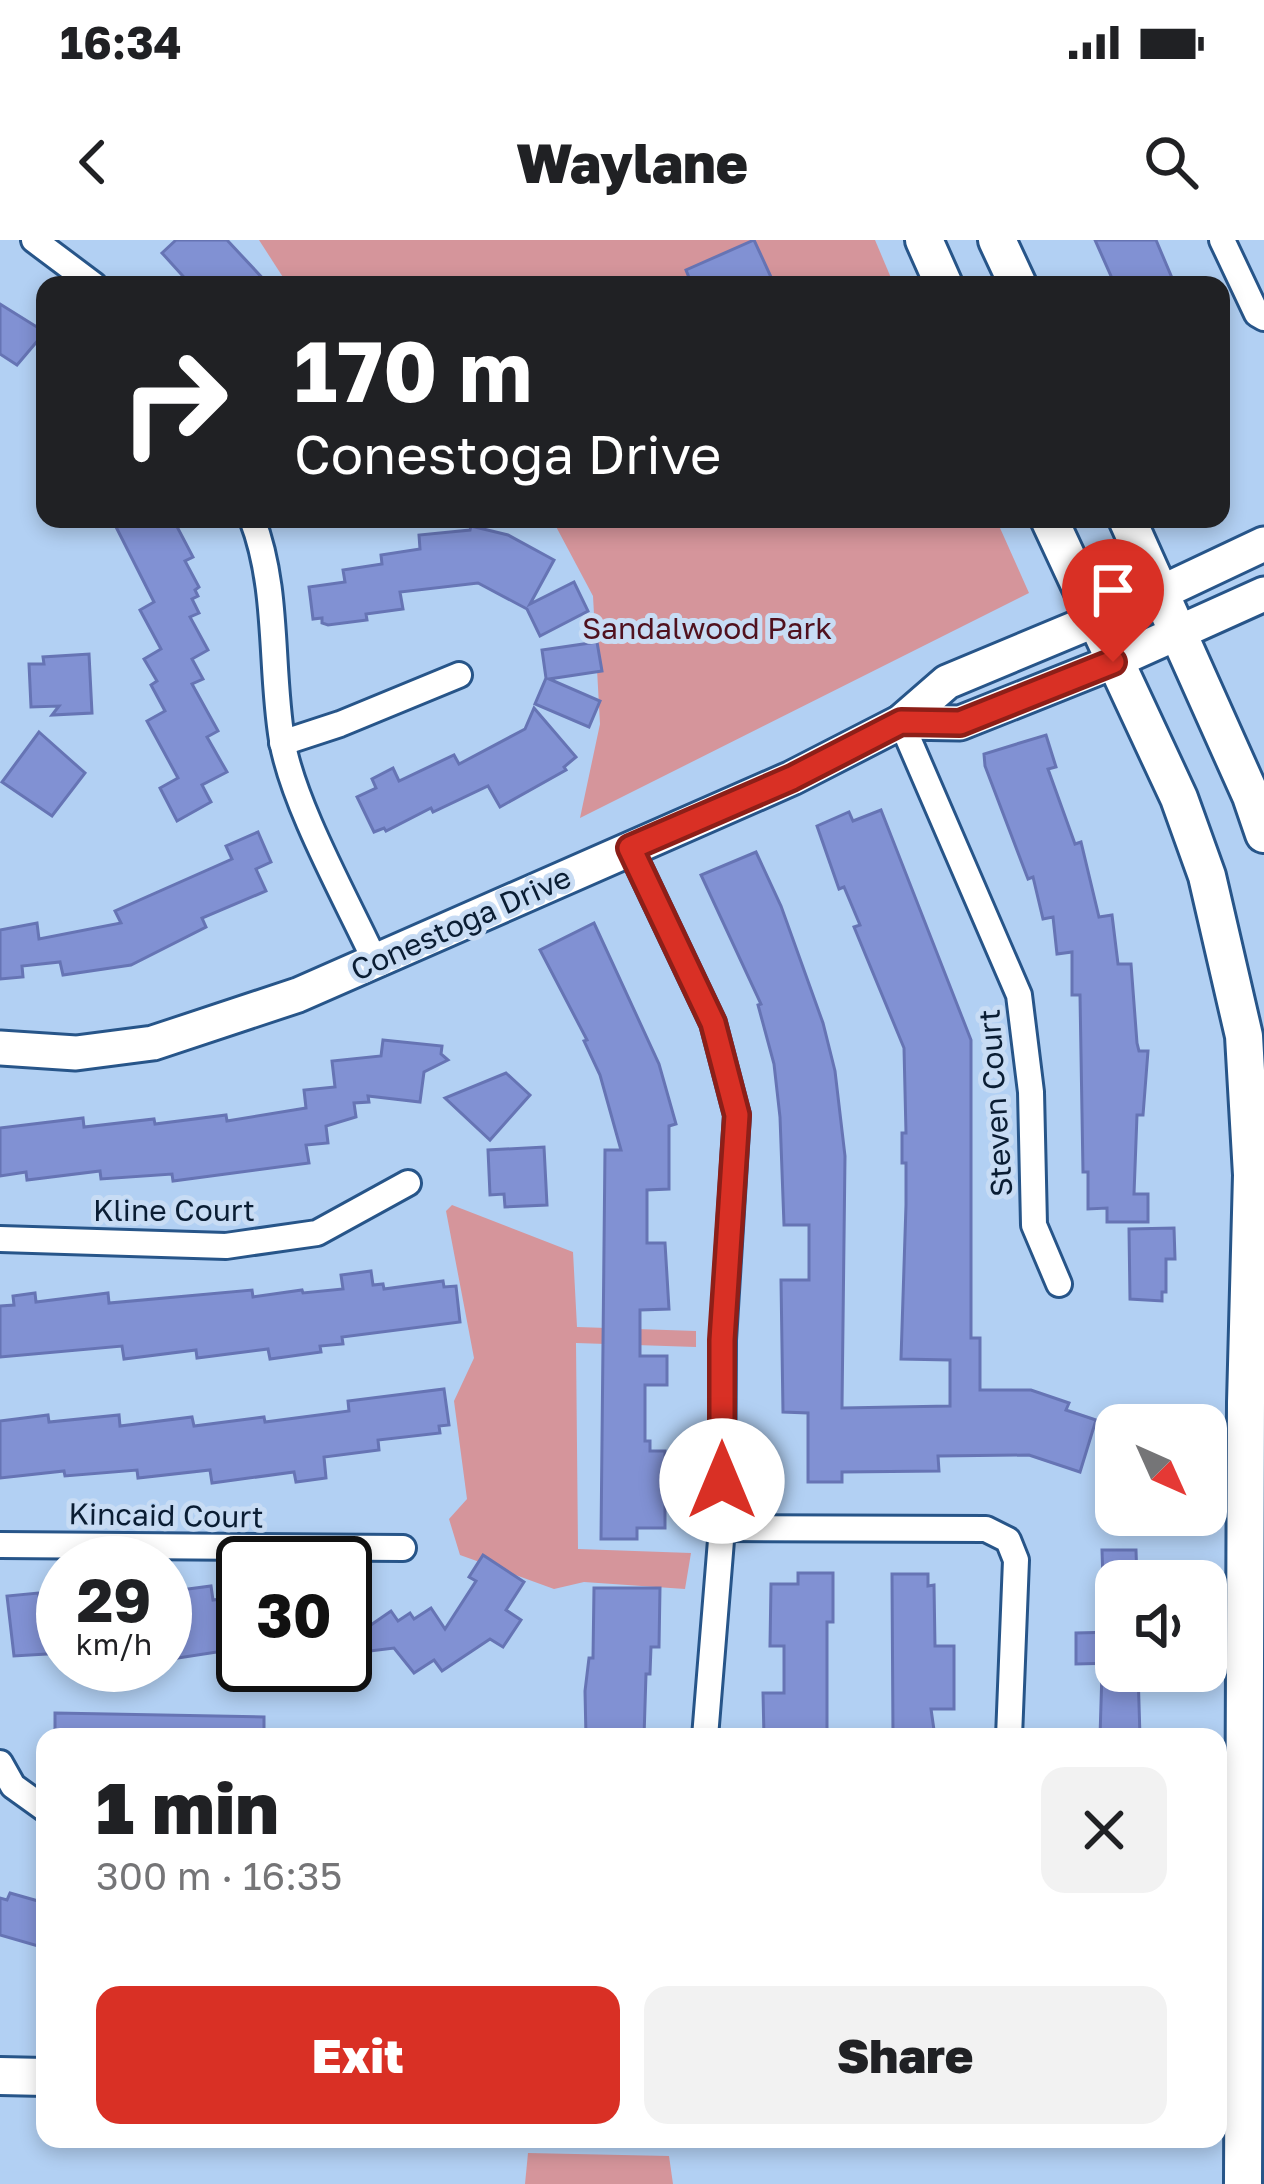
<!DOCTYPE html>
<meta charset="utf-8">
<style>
body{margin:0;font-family:"Golos Text",sans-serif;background:#f2f2f2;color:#202124;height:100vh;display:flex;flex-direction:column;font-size:45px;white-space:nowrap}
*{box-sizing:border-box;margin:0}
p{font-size:39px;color:#757577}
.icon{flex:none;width:66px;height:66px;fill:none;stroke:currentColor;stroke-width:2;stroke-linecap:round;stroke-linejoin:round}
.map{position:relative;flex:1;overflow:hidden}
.details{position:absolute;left:36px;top:1488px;width:1191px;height:420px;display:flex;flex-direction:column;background:#fff;border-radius:24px;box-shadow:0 6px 18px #0003}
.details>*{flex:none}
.top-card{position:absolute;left:36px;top:36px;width:1194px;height:252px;border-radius:24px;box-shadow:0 6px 18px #0003;background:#202124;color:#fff;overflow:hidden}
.needle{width:78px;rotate:135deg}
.fabs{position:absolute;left:1095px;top:1164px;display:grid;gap:24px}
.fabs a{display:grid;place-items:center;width:132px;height:132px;border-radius:24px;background:#fff;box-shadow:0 6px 18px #0003;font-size:60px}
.speed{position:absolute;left:36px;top:1296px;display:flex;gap:24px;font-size:60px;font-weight:700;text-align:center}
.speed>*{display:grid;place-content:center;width:156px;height:156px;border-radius:50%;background:#fff;box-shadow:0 6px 18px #0003;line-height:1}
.speed small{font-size:30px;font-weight:400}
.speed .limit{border:6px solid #111;border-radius:18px;background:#fff;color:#111}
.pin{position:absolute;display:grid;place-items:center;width:102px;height:102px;color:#fff;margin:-123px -51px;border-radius:50% 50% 50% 0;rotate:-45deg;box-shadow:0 0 12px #0007}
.pin .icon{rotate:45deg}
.me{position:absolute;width:132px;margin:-66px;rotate:0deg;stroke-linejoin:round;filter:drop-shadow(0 0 9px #0008)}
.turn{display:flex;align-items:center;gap:42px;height:252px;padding:0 60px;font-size:54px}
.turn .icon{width:156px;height:156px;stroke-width:2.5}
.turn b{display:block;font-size:84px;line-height:102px}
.round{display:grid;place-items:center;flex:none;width:126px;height:126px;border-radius:24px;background:#f2f2f2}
.head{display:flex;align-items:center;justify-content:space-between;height:204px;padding:0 60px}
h1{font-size:72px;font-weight:800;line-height:90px}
.cta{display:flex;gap:24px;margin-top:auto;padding:24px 60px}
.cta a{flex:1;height:138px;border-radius:24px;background:#d93025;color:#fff;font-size:48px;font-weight:800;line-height:138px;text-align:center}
.cta a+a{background:#f2f2f2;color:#202124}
.status{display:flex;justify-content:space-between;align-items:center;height:84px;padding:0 60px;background:#fff;direction:ltr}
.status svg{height:33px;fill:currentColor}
header{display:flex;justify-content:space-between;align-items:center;height:156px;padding:0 60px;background:#fff;font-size:54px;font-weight:800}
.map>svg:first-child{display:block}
.green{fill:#d5959b}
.building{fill:#8191d3;stroke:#6674b4;stroke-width:3}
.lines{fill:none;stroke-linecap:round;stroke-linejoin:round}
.minor-casing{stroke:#275589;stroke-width:30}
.tertiary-casing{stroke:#275589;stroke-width:39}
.secondary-casing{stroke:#275589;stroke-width:42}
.minor{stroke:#fff;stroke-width:24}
.tertiary{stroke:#fff;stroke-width:33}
.secondary{stroke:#fff;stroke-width:36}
.route-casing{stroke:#8d1f18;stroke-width:30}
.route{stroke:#d93025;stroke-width:21}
.labels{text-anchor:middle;stroke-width:10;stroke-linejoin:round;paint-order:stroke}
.park-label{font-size:30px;fill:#50111e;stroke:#c8dcf4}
.street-label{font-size:30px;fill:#0a1d33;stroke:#c8dcf4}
</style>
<div class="status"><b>16:34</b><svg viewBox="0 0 49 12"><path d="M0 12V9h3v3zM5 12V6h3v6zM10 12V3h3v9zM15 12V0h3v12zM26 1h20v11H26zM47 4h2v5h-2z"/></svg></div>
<header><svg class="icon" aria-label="back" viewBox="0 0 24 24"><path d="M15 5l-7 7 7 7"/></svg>Waylane<svg class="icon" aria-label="search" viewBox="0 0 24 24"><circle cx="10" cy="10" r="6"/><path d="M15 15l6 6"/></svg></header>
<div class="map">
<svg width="1264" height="1944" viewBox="0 0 1264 1944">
<rect width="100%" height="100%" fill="#b2d0f3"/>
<g class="green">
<path d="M 259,0 L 875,0 L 894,45 L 288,45 Z"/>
<path d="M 552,279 L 996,279 L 1029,353 L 580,578 L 600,484 L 593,356 Z"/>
<path d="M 452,965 L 573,1012 L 577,1087 L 696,1091 L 696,1107 L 576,1103 L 578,1309 L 691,1313 L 685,1349 L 584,1342 L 554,1349 L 460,1315 L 449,1279 L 467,1259 L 454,1161 L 474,1118 L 446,971 Z"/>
<path d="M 528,1913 L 669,1916 L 673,1944 L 525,1944 Z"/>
</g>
<g class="building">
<path d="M 176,0 L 227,0 L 269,45 L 191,45 L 162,13 Z"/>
<path d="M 754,0 L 771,37 L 753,45 L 692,45 L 686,30 Z"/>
<path d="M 1095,0 L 1156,0 L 1175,45 L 1115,45 Z"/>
<path d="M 0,64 L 45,92 L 17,125 L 0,114 Z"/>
<path d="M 112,279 L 173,279 L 193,317 L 185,321 L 199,347 L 195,350 L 198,356 L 192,359 L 199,373 L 190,377 L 208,410 L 192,419 L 203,439 L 192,444 L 218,491 L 207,497 L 227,532 L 202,545 L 211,562 L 177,581 L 160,548 L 178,538 L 147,481 L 165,471 L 151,445 L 157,441 L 144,419 L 161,409 L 140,370 L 154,362 Z"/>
<path d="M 471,286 L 508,295 L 554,320 L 530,364 L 574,342 L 588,371 L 540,396 L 527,369 L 478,343 L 400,352 L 403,369 L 366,374 L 367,380 L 328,385 L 322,383 L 322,378 L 313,379 L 309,347 L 345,342 L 343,330 L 382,324 L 381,315 L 420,309 L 419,295 L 470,290 Z"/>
<path d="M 597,402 L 602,431 L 549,439 L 600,461 L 589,487 L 535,464 L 546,438 L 542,410 Z"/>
<path d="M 89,414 L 92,473 L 52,475 L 59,466 L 31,467 L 29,424 L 44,424 L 43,417 Z"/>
<path d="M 534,468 L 576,517 L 564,527 L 566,530 L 500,567 L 488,546 L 433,572 L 431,568 L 386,591 L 384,588 L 374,592 L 357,557 L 376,548 L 372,539 L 393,528 L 399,541 L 454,515 L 459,524 L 525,489 Z"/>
<path d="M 39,492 L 85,533 L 52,576 L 2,542 Z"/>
<path d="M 1046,495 L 1056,527 L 1048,529 L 1075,604 L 1081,602 L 1099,677 L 1112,675 L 1118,724 L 1131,724 L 1137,803 L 1139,811 L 1148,811 L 1143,875 L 1137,875 L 1134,954 L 1148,954 L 1148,982 L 1107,982 L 1107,968 L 1088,969 L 1088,932 L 1083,932 L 1080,755 L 1072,755 L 1072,712 L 1057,714 L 1053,677 L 1043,679 L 1033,637 L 1028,639 L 985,526 L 984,514 Z"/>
<path d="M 881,570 L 971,800 L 971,1098 L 980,1098 L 980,1150 L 1031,1150 L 1069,1163 L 1066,1170 L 1096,1180 L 1080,1232 L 1029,1215 L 938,1216 L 939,1231 L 842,1232 L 842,1242 L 808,1242 L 808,1173 L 783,1172 L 781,1040 L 809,1040 L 809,985 L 784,985 L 780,877 L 774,824 L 758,765 L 761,764 L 701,635 L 756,612 L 781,666 L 823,783 L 835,831 L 845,916 L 842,1168 L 950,1166 L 950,1120 L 901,1119 L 906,965 L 906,923 L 902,923 L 902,893 L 906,893 L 904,808 L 854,687 L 860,685 L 844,647 L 839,649 L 817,586 L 849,572 L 853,581 Z"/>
<path d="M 258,592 L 271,622 L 256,629 L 266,651 L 202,678 L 206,687 L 131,725 L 63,735 L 60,722 L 22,726 L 23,737 L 0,739 L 0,690 L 37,683 L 39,699 L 121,683 L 115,671 L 232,619 L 226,606 Z"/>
<path d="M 594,683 L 659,824 L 676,884 L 669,886 L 669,949 L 647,950 L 647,1003 L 665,1003 L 669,1069 L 640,1070 L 640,1116 L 667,1116 L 667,1145 L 645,1145 L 645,1201 L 650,1201 L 650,1211 L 665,1211 L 665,1288 L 637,1288 L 637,1299 L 601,1299 L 605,910 L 621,910 L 600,835 L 584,801 L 587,800 L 540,710 Z"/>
<path d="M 383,800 L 442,806 L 441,814 L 448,820 L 424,832 L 420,862 L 368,856 L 369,862 L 354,863 L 356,877 L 326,886 L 328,903 L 306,905 L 309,923 L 173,941 L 172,934 L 101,939 L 100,931 L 27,940 L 26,932 L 0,936 L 0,888 L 83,878 L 84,887 L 154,879 L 155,884 L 226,875 L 227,881 L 306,868 L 304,850 L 335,847 L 332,821 L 381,816 Z"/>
<path d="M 506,833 L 530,855 L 490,900 L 445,858 Z"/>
<path d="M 544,907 L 547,965 L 505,967 L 504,954 L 490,955 L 488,910 Z"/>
<path d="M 1174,988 L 1175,1019 L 1166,1019 L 1166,1052 L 1162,1052 L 1162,1061 L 1130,1059 L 1129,989 Z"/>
<path d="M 371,1031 L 373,1045 L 383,1044 L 384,1049 L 443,1041 L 444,1047 L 456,1046 L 460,1082 L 342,1097 L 343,1104 L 320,1106 L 321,1112 L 270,1119 L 268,1109 L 197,1118 L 196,1110 L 124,1119 L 122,1106 L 0,1117 L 0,1066 L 14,1065 L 13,1056 L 35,1053 L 36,1062 L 108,1053 L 109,1063 L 252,1050 L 253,1057 L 302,1050 L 303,1053 L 343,1049 L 341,1035 Z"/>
<path d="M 444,1149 L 449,1185 L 439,1186 L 440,1193 L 378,1200 L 379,1210 L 324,1217 L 326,1238 L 296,1242 L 294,1232 L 212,1243 L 210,1230 L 138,1238 L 137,1230 L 65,1236 L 64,1231 L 0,1238 L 0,1181 L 48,1175 L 49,1182 L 119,1175 L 120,1186 L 192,1177 L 194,1186 L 264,1177 L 265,1182 L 349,1171 L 348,1161 Z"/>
<path d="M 1102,1310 L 1136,1310 L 1137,1341 L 1103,1341 Z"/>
<path d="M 483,1315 L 524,1342 L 506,1370 L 521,1380 L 503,1407 L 490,1399 L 442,1431 L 434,1420 L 414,1433 L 394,1408 L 345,1414 L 345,1337 L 358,1336 L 365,1389 L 391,1371 L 398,1381 L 410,1373 L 414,1379 L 431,1368 L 445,1389 L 476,1341 L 469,1337 Z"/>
<path d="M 798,1333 L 833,1333 L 833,1382 L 827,1382 L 827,1497 L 764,1497 L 763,1453 L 784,1453 L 784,1406 L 770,1406 L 771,1344 L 798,1344 Z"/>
<path d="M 892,1334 L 928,1334 L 928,1346 L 934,1345 L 935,1406 L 954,1406 L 954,1469 L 931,1469 L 935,1497 L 893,1497 Z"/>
<path d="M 211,1346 L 213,1360 L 243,1356 L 243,1408 L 165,1420 L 165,1352 Z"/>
<path d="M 594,1348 L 660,1348 L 659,1407 L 651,1407 L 650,1434 L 646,1434 L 644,1497 L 586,1497 L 585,1451 L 589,1418 L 593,1418 Z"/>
<path d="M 38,1353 L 39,1356 L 63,1354 L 63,1413 L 14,1416 L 7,1356 Z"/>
<path d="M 1116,1392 L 1116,1423 L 1076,1424 L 1076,1393 Z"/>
<path d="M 1102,1431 L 1138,1431 L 1140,1497 L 1100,1497 Z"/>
<path d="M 55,1473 L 264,1477 L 264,1497 L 55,1497 Z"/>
<path d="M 10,1653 L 45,1663 L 45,1708 L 0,1695 L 0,1658 L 7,1660 Z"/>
</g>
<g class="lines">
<defs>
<g id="minor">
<path d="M 34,0 L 94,45"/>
<path d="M 1222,0 L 1257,74 L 1264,78"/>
<path d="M 252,279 C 279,348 270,428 282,500 C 293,565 348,662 376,723"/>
<path d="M 901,482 L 1019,755 L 1031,852 L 1034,985 L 1059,1044"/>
<path d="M 282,503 L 340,484 L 459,435"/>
<path d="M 630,608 L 713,783 L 737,875 L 723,1100 L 722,1288 L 705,1497"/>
<path d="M 0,999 L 226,1006 L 317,993 L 408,943"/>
<path d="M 722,1288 L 986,1289 L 1008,1300 L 1016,1320 L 1009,1497"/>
<path d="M 0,1305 L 403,1308"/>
<path d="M 0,1523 L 13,1546 L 45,1569"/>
</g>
<g id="tertiary">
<path d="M 901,482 L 960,483 L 1113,422 L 1264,354"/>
<path d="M 0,808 L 76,813 L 153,803 L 298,755 L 792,538 L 901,482 L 947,442 L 1158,354 L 1264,304"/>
</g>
<g id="secondary">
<path d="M 924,0 L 944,45"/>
<path d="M 997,0 L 1018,45"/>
<path d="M 1049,279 L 1179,558 L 1207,636 L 1244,796 L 1252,935 L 1246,1163 L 1243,1944"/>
<path d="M 1127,279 L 1251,556 L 1264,594"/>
<path d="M 0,1836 L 45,1837"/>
</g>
</defs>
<use href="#minor" class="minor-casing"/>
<use href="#tertiary" class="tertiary-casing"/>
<use href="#secondary" class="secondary-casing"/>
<use href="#minor" class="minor"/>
<use href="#tertiary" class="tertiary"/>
<use href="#secondary" class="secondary"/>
</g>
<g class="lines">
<defs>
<path id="route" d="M 722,1241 L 722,1100 L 737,875 L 713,783 L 630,608 L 792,538 L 901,482 L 960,483 L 1113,422"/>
</defs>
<use href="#route" class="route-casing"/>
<use href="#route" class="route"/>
</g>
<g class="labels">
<g class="park-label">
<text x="707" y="399">Sandalwood Park</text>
</g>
<g class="street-label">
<text transform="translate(461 684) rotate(-24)" y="10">Conestoga Drive</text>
<text transform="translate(996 863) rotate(-94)" y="10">Steven Court</text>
<text x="174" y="981">Kline Court</text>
<text transform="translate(166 1276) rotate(1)" y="10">Kincaid Court</text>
</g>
</g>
</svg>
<div class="fabs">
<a><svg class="needle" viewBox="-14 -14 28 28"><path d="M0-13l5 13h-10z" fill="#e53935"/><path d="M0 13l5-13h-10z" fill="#757577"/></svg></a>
<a><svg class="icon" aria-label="sound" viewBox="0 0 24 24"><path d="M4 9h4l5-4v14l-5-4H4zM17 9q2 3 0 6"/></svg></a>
</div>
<div class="speed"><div>29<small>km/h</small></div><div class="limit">30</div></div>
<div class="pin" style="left:1113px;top:422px;background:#d93025"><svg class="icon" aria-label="arrive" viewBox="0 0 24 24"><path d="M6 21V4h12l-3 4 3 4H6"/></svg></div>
<svg class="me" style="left:722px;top:1241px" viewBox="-20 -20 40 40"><circle r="19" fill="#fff"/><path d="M0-13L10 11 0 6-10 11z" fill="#d93025"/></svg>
<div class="top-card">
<div class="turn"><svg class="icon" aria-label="right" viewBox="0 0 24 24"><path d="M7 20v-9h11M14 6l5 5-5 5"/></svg><div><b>170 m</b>Conestoga Drive</div></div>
</div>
<section class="details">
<div class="head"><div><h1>1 min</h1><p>300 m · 16:35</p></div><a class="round"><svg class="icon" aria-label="close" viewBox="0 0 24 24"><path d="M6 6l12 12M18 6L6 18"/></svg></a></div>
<div class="cta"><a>Exit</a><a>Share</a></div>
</section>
</div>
